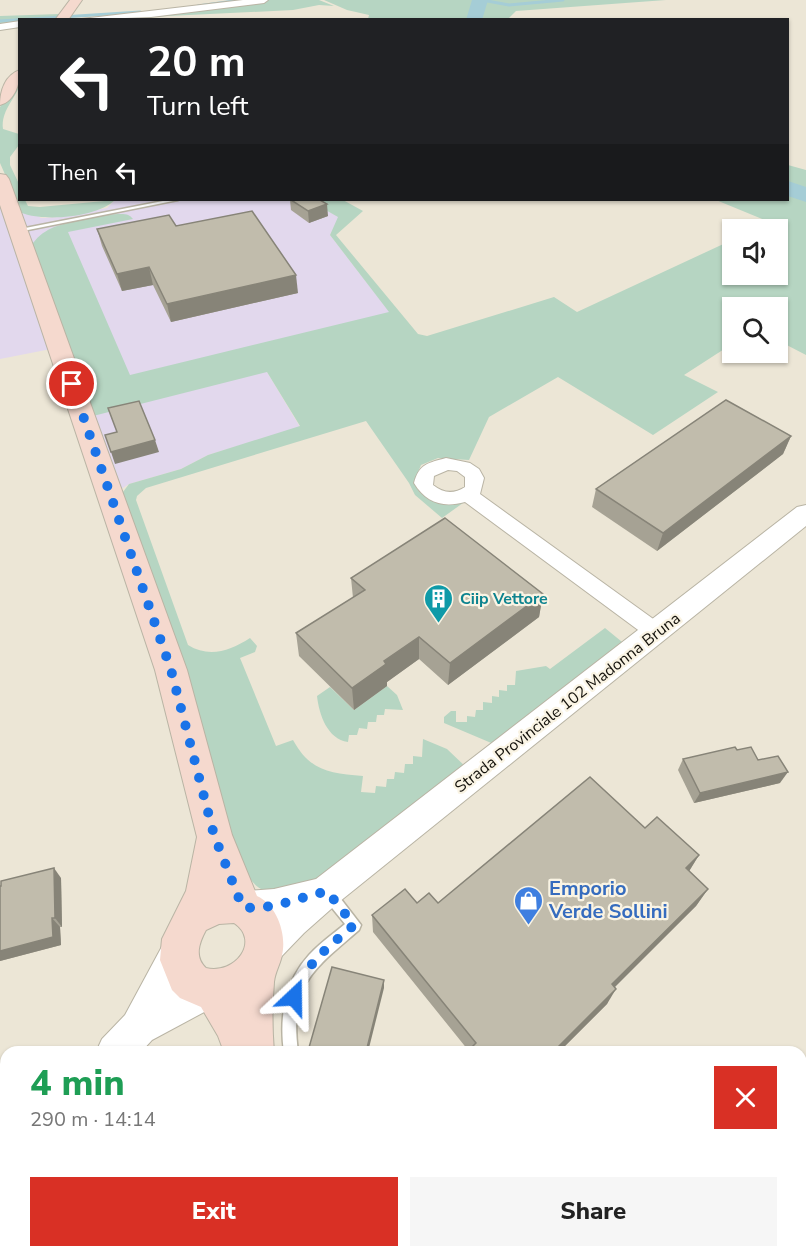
<!DOCTYPE html>
<meta charset="utf-8">
<style>
body{margin:0;font-family:"Nunito Sans",sans-serif;background:#f6f6f6;color:#222;height:100vh;display:flex;flex-direction:column;font-size:22px;white-space:nowrap}
*{box-sizing:border-box;margin:0}
p{font-size:20px;color:#767676}
.icon{flex:none;width:33px;height:33px;fill:none;stroke:currentColor;stroke-width:2;stroke-linecap:round;stroke-linejoin:round}
.map{position:relative;flex:1;overflow:hidden}
.panel{position:absolute;left:0px;top:1046px;width:807px;height:212px;display:flex;flex-direction:column;background:#fff;border-radius:18px 18px 0 0;box-shadow:0 2px 4px #0004}
.panel>*{flex:none}
.hud{position:absolute;left:18px;top:18px;width:771px;height:183px;border-radius:0px;box-shadow:0 2px 4px #0004;background:#202124;color:#fff;overflow:hidden}
.fabs{position:absolute;left:722px;top:219px;display:grid;gap:12px}
.fabs a{display:grid;place-items:center;width:66px;height:66px;border-radius:0px;background:#fff;box-shadow:0 2px 4px #0004;font-size:30px}
.pin{position:absolute;display:grid;place-items:center;width:51px;height:51px;color:#fff;margin:-26px;border:3px solid #fff;border-radius:50%;box-shadow:0 2px 6px #0007}
.me{position:absolute;width:66px;margin:-33px;rotate:23deg;stroke-linejoin:round;filter:drop-shadow(0 0 4px #0008)}
.turn{display:flex;align-items:center;gap:21px;height:126px;padding:0 30px;font-size:27px}
.turn .icon{width:78px;height:78px;stroke-width:2.5}
.turn b{display:block;font-size:42px;line-height:51px}
.then{display:flex;align-items:center;height:57px;padding:0 30px;background:#0003;gap:12px;font-size:22px}
.round{display:grid;place-items:center;flex:none;width:63px;height:63px;border-radius:0px;background:#f6f6f6}
.summary{display:flex;align-items:center;justify-content:space-between;height:102px;padding:0 30px}
h1{font-size:36px;font-weight:800;line-height:45px;color:#1e9e55}
.primary-button{display:flex;gap:12px;margin-top:auto;padding:12px 30px}
.primary-button a{flex:1;height:69px;border-radius:0px;background:#d93025;color:#fff;font-size:24px;font-weight:800;line-height:69px;text-align:center}
.primary-button a+a{background:#f6f6f6;color:#222}
.map>svg:first-child{display:block}
.industrial{fill:#e2d8ed}
.green{fill:#b6d5c2}
.lines{fill:none;stroke-linecap:round;stroke-linejoin:round}
.stream{stroke:#a5cdd6;stroke-width:3}
.river{fill:#a5cdd6;fill-rule:evenodd}
.service-casing{stroke:#b9b4a4;stroke-width:3}
.minor-casing{stroke:#b9b4a4;stroke-width:2}
.tertiary-casing{stroke:#b9b4a4;stroke-width:2}
.secondary-casing{stroke:#b9b4a4;stroke-width:2}
.service{fill:#fff;fill-rule:evenodd}
.minor{fill:#fff;fill-rule:evenodd}
.tertiary{fill:#fff;fill-rule:evenodd}
.secondary{fill:#f5d9ce;fill-rule:evenodd}
.wall{fill:#a6a294}
.shaded-wall{fill:#878478}
.building{fill:#c1bcac;stroke:#878478;stroke-width:1.5}
.route{stroke:#1a73e8;stroke-width:10;stroke-dasharray:0 18}
.labels{text-anchor:middle;stroke-width:4.5;stroke-linejoin:round;paint-order:stroke}
.culture-label{font-size:16px;font-weight:bold;fill:#0d838f;stroke:#faf4e4;text-anchor:start}
.street-label{font-size:16px;fill:#14120c;stroke:#faf4e4}
.near-shop-label{font-size:20px;font-weight:bold;fill:#366cbe;stroke:#faf4e4;text-anchor:start}
</style>
<div class="map">
<svg width="806" height="1256" viewBox="0 0 806 1256">
<rect width="100%" height="100%" fill="#ece6d6"/>
<path class="industrial" d="M 0,189 L 41,218 L 59,217 L 107,208 L 115,200 L 308,200 L 339,217 L 330,235 L 408,336 L 267,372 L 300,427 L 208,455 L 181,469 L 129,484 L 104,500 L 51,349 L 0,359 Z"/>
<g class="green">
<path d="M 269,0 L 319,0 L 334,6 L 319,5 L 293,10 L 86,20 L 169,13 Z"/>
<path d="M 324,0 L 666,0 L 516,11 L 507,20 L 368,19 L 369,15 L 347,10 Z"/>
<path d="M 60,14 L 55,19 L 20,20 L 0,24 L 0,16 Z"/>
<path d="M 19,87 C 14,100 1,111 3,129 L 19,134 L 19,145 L 10,157 L 10,165 L 19,184 L 20,200 L 25,200 L 28,206 L 40,207 L 115,200 C 98,217 45,222 22,213 L 0,163 L 0,107 L 14,88 Z"/>
<path d="M 788,165 L 806,170 L 806,355 L 777,340 L 777,308 L 732,308 L 732,344 L 684,375 L 718,392 L 653,435 L 558,377 L 489,417 L 469,460 L 438,458 L 421,465 L 414,482 C 421,503 442,501 460,501 L 463,503 L 442,518 L 415,495 L 409,483 L 366,421 L 146,488 L 137,496 L 136,500 L 188,645 C 209,658 230,651 250,638 L 257,646 L 255,652 L 240,658 L 276,746 L 293,740 C 310,771 329,773 363,776 L 361,792 L 375,793 L 376,786 L 386,787 L 387,779 L 394,779 L 395,772 L 404,773 L 405,764 L 413,764 L 413,756 L 422,757 L 423,739 L 447,749 L 468,769 L 320,877 L 307,884 L 265,891 C 253,886 248,876 242,866 L 123,492 L 129,484 L 181,469 L 208,455 L 300,426 L 267,372 L 93,416 L 31,246 C 36,238 43,232 52,228 C 65,222 106,214 121,214 C 127,214 130,215 133,219 L 68,232 L 130,375 L 389,312 L 330,235 L 338,217 L 308,200 L 343,200 L 363,211 L 336,235 L 418,334 L 427,336 L 554,297 L 577,312 L 732,240 L 732,274 L 777,274 L 777,230 L 752,229 L 767,221 L 716,200 L 788,200 Z"/>
<path d="M 605,628 L 627,646 L 496,745 L 444,723 L 444,717 L 451,711 L 456,711 L 456,722 L 467,722 L 467,716 L 475,717 L 476,710 L 483,710 L 483,702 L 492,703 L 492,696 L 499,697 L 499,690 L 507,691 L 507,685 L 515,685 L 516,671 L 546,666 L 550,669 Z"/>
<path d="M 387,686 L 397,695 L 403,710 L 385,709 L 384,715 L 377,715 L 376,722 L 368,722 L 367,729 L 359,728 L 357,735 L 349,735 L 348,742 C 327,739 319,714 317,696 L 330,687 L 354,710 Z"/>
</g>
<g class="lines">
<g class="stream">
<path d="M 482,0 L 509,5 L 563,0"/>
<path d="M 198,6 L 241,0"/>
<path d="M 0,21 L 140,12"/>
</g>
<g class="river">
<path d="M 472,0 L 488,0 L 482,20 L 466,20 Z"/>
<path d="M 788,181 L 806,187 L 806,202 L 788,196 Z"/>
</g>
<defs>
<g id="service">
<path d="M 168,200 L 178,200 L 18,232 L 15,230 Z"/>
<path d="M 329,888 L 334,890 L 361,925 L 359,930 C 313,970 289,984 298,1052 L 284,1052 C 279,1017 285,981 309,955 C 320,943 333,934 345,924 L 324,898 L 322,894 L 324,890 Z"/>
<path d="M 313,1251 L 329,1251 L 328,1256 L 312,1256 Z"/>
</g>
<g id="minor">
<path d="M 243,0 L 268,0 L 264,3 L 151,17 L 73,20 Z"/>
<path d="M 20,21 L 20,27 L 0,30 L 0,24 Z"/>
<path d="M 446,458 L 470,463 L 479,469 L 484,478 L 480,494 L 663,626 L 667,632 L 663,638 L 656,640 L 649,638 L 465,502 C 443,508 426,503 414,483 C 419,464 428,463 446,458 ZM 448,470 L 457,471 L 465,477 L 465,487 C 454,494 444,494 433,485 L 434,476 Z"/>
</g>
<g id="tertiary">
<path d="M 806,505 L 806,526 L 339,902 L 304,933 L 277,961 L 265,967 L 253,961 L 247,949 L 253,937 L 266,923 L 246,925 L 234,920 L 229,908 L 234,896 L 246,891 L 274,889 L 316,879 L 797,507 Z"/>
<path d="M 178,933 L 190,939 L 196,951 L 180,985 L 208,972 L 221,977 L 226,990 L 221,1003 L 152,1040 L 141,1052 L 96,1052 L 102,1039 L 125,1015 L 166,939 Z"/>
<path d="M 6,1144 L 6,1188 L 0,1190 L 0,1146 Z"/>
</g>
<g id="secondary">
<path d="M 70,0 L 82,0 L 68,20 L 55,20 Z"/>
<path d="M 20,70 C 20,83 15,101 0,105 C 0,91 5,75 20,70 Z"/>
<path d="M 0,174 L 6,175 L 9,179 L 187,670 L 232,835 L 257,896 C 277,905 287,935 282,955 C 280,965 275,972 274,982 C 272,1005 272,1028 274,1052 L 224,1052 L 218,1036 L 201,1007 L 180,998 L 172,990 L 160,960 L 162,939 L 186,891 L 197,837 L 155,670 L 0,205 ZM 234,923 C 261,941 235,975 206,968 C 194,957 199,943 206,930 L 219,924 Z"/>
<path d="M 253,1251 L 301,1251 L 302,1256 L 254,1256 Z"/>
</g>
</defs>
<use href="#service" class="service-casing"/>
<use href="#minor" class="minor-casing"/>
<use href="#tertiary" class="tertiary-casing"/>
<use href="#secondary" class="secondary-casing"/>
<use href="#service" class="service"/>
<use href="#minor" class="minor"/>
<use href="#tertiary" class="tertiary"/>
<use href="#secondary" class="secondary"/>
</g>
<g class="wall">
<path d="M 290,200 L 320,200 L 328,216 L 309,223 L 291,210 Z"/>
<path d="M 176,226 L 298,293 L 171,322 L 153,285 L 122,291 L 102,246 L 97,229 Z"/>
<path d="M 791,436 L 783,454 L 657,551 L 592,507 L 596,489 Z"/>
<path d="M 351,578 L 543,594 L 539,617 L 448,685 L 419,659 L 387,682 L 387,686 L 354,710 L 299,656 L 296,633 L 353,598 Z"/>
<path d="M 737,750 L 758,760 L 780,783 L 694,803 L 678,770 L 683,759 Z"/>
<path d="M 645,828 L 699,855 L 689,871 L 708,889 L 696,906 L 614,987 L 607,1004 L 559,1052 L 467,1052 L 468,1050 L 373,932 L 372,915 L 417,903 L 438,903 Z"/>
<path d="M 61,878 L 62,927 L 60,927 L 61,945 L 0,961 L 0,886 Z"/>
</g>
<g class="shaded-wall">
<path d="M 327,204 L 328,216 L 309,223 L 308,211 Z"/>
<path d="M 149,267 L 153,285 L 122,291 L 117,274 Z"/>
<path d="M 296,275 L 298,293 L 171,322 L 167,304 Z"/>
<path d="M 791,436 L 783,454 L 657,551 L 663,533 Z"/>
<path d="M 155,440 L 159,452 L 115,464 L 111,452 Z"/>
<path d="M 543,594 L 539,617 L 448,685 L 450,663 Z"/>
<path d="M 419,637 L 419,659 L 387,682 L 387,686 L 354,710 L 352,688 L 384,661 Z"/>
<path d="M 788,772 L 780,783 L 694,803 L 700,793 Z"/>
<path d="M 699,855 L 688,873 L 686,868 Z"/>
<path d="M 54,868 L 61,878 L 62,927 L 55,918 Z"/>
<path d="M 708,889 L 696,906 L 603,999 L 612,984 Z"/>
<path d="M 52,918 L 60,927 L 61,945 L 0,961 L 0,951 Z"/>
<path d="M 384,980 L 384,988 L 368,1052 L 366,1052 Z"/>
<path d="M 616,989 L 607,1004 L 559,1052 L 553,1052 Z"/>
</g>
<g class="building">
<path d="M 291,200 L 320,200 L 327,204 L 308,211 Z"/>
<path d="M 252,211 L 296,275 L 167,304 L 149,267 L 117,274 L 97,229 L 169,215 L 176,226 Z"/>
<path d="M 726,400 L 791,436 L 663,533 L 596,489 Z"/>
<path d="M 139,401 L 155,440 L 111,452 L 105,435 L 117,432 L 108,408 Z"/>
<path d="M 445,518 L 543,594 L 450,663 L 419,637 L 384,661 L 386,664 L 352,688 L 296,633 L 365,590 L 351,578 Z"/>
<path d="M 735,747 L 737,750 L 751,747 L 758,760 L 778,756 L 788,772 L 700,793 L 683,759 Z"/>
<path d="M 590,777 L 645,828 L 657,817 L 699,855 L 686,868 L 708,889 L 612,984 L 616,989 L 553,1052 L 467,1052 L 476,1043 L 372,915 L 405,889 L 417,903 L 429,893 L 438,903 Z"/>
<path d="M 54,868 L 55,918 L 52,918 L 53,937 L 0,951 L 0,886 L 1,886 L 1,881 Z"/>
<path d="M 332,967 L 384,980 L 366,1052 L 311,1052 L 308,1051 Z"/>
</g>
<g class="lines">
<path class="route" d="M 72,384 L 171,670 L 214,835 L 242,906 L 246,908 L 274,906 L 327,891 L 354,925 C 329,947 305,963 294,997"/>
</g>
<defs>
<symbol id="building-pin" viewBox="-11 -11 22 30"><path d="M0 17L-7.5 6A9.5 9.5 0 1 1 7.5 6Z" fill="#0f9aa8" stroke="#faf4e4"/><path d="M-4-6H4V6H1V3H-1V6H-4ZM-2.5-4.3h1.7v1.8h-1.7ZM.8-4.3h1.7v1.8H.8ZM-2.5-1h1.7V.8h-1.7ZM.8-1h1.7V.8H.8Z" fill="#fff"/></symbol>
<symbol id="shop-pin" viewBox="-11 -11 22 30"><path d="M0 17L-7.5 6A9.5 9.5 0 1 1 7.5 6Z" fill="#3f7fe0" stroke="#faf4e4"/><path d="M-5-2.5h2.3a2.7 3.5 0 0 1 5.4 0H5L5.5 6h-11ZM-1.5-2.5h3a1.5 2.3 0 0 0-3 0Z" fill="#fff"/></symbol>
</defs>
<g fill-rule="evenodd">
<use href="#building-pin" x="422" y="582" width="33" height="45"/>
<use href="#shop-pin" x="512" y="884" width="33" height="45"/>
</g>
<g class="labels">
<g class="culture-label">
<text x="460" y="604">Ciip Vettore</text>
</g>
<g class="street-label">
<text transform="translate(567 702) rotate(-38)" y="6">Strada Provinciale 102 Madonna Bruna</text>
</g>
<g class="near-shop-label">
<text x="549" y="895">Emporio<tspan x="549" dy="23">Verde Sollini</tspan></text>
</g>
</g>
</svg>
<div class="fabs">
<a><svg class="icon" aria-label="sound" viewBox="0 0 24 24"><path d="M4 9h4l5-4v14l-5-4H4zM17 9q2 3 0 6"/></svg></a>
<a><svg class="icon" aria-label="search" viewBox="0 0 24 24"><circle cx="10" cy="10" r="6"/><path d="M15 15l6 6"/></svg></a>
</div>
<div class="pin" style="left:72px;top:384px;background:#d93025"><svg class="icon" aria-label="arrive" viewBox="0 0 24 24"><path d="M6 21V4h12l-3 4 3 4H6"/></svg></div>
<svg class="me" style="left:294px;top:997px" viewBox="-20 -20 40 40"><path d="M0-17L14 15 0 8-14 15z" fill="#1a73e8" stroke="#fff" stroke-width="4"/></svg>
<div class="hud">
<div class="turn"><svg class="icon" aria-label="left" viewBox="0 0 24 24"><path d="M17 20v-9H6M10 6l-5 5 5 5"/></svg><div><b>20 m</b>Turn left</div></div>
<div class="then">Then<svg class="icon" aria-label="left" viewBox="0 0 24 24"><path d="M17 20v-9H6M10 6l-5 5 5 5"/></svg></div>
</div>
<section class="panel">
<div class="summary"><div><h1>4 min</h1><p>290 m · 14:14</p></div><a class="round" style="background:#d93025;color:#fff"><svg class="icon" aria-label="close" viewBox="0 0 24 24"><path d="M6 6l12 12M18 6L6 18"/></svg></a></div>
<div class="primary-button"><a>Exit</a><a>Share</a></div>
</section>
</div>
